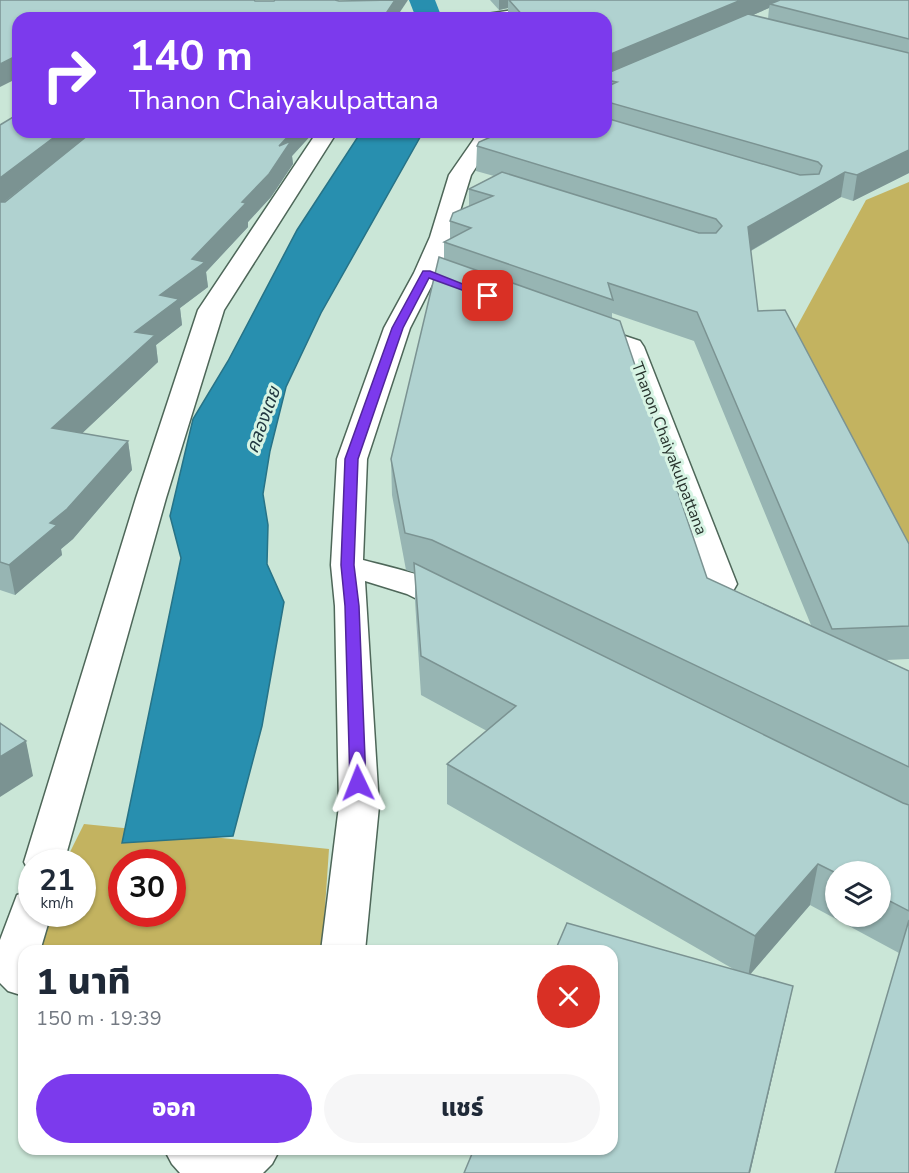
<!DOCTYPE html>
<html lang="th">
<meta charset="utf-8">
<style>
body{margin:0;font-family:"Nunito Sans","Noto Sans Thai",sans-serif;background:#f6f6f7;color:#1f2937;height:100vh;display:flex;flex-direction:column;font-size:22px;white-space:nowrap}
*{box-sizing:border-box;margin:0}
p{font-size:20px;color:#747a83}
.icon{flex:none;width:33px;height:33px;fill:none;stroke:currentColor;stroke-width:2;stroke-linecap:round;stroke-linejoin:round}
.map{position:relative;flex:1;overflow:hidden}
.side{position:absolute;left:18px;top:945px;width:600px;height:210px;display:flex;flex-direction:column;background:#fff;border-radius:18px;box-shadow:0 2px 4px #0004}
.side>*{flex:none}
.top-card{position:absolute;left:12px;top:12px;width:600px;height:126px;border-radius:18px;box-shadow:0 2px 4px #0004;background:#7c3aed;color:#fff;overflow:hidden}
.controls{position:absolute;left:825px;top:861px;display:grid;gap:12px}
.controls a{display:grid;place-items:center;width:66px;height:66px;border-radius:50%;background:#fff;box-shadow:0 2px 4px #0004;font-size:30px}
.speed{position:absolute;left:18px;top:849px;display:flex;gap:12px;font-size:30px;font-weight:700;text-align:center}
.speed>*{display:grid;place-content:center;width:78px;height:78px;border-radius:50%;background:#fff;box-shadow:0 2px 4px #0004;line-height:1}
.speed small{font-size:15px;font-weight:400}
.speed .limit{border:9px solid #d22;background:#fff;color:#111}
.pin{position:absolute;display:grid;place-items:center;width:51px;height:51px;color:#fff;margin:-26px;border-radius:12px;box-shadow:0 3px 9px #0006}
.me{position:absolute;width:66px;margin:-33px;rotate:358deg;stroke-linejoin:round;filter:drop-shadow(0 0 4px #0008)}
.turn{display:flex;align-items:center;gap:21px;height:126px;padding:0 18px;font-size:27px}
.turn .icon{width:78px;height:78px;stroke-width:2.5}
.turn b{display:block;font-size:42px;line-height:51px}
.round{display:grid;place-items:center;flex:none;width:63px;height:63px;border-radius:32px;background:#f6f6f7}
.headline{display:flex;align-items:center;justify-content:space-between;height:102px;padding:0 18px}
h1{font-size:36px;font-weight:800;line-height:45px}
.primary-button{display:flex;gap:12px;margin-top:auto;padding:12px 18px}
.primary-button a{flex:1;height:69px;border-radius:36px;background:#7c3aed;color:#fff;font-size:24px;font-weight:800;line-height:69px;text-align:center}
.primary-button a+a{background:#f6f6f7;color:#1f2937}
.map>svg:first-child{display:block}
.green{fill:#c3b360;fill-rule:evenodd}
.water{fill:#288faf;stroke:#277387;stroke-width:1.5}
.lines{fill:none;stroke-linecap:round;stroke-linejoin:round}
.canal{fill:#288faf;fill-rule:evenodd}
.street-casing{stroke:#4e6759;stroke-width:3}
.secondary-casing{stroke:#4e6759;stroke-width:3}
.street{fill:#fff;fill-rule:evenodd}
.secondary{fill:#fff;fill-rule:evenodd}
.wall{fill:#97b5b3;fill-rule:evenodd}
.shaded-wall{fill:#7b9392}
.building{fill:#b0d2d0;stroke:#7b9392;stroke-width:1.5}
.route{fill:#7c3aed;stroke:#51269a;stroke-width:1.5}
.labels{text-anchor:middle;stroke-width:6;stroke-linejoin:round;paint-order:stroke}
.street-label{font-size:16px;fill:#26312b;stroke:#d7f4e4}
.water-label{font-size:18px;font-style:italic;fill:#213740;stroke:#d7f4e4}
</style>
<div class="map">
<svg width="909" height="1173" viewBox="0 0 909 1173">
<rect width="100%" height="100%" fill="#cae6d7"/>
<g class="green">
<path d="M 909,182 L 909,573 L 789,341 L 866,200 Z"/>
<path d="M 84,824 L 329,849 L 322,951 L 24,951 L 13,968 L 40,914 L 82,914 L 82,862 L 65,862 ZM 122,862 L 172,862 L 172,914 L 122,914 Z"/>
</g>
<path class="water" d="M 361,132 L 423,132 L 321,313 L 286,387 L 270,451 L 263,494 L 268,525 L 267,564 L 284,602 L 262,726 L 233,836 L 122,843 L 181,558 L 170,516 L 193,419 L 228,361 L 297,230 Z"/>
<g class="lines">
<path class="canal" d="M 409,0 L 435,0 L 442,18 L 416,18 Z"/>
<defs>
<g id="street">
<path d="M 543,0 L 566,0 L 564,3 L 522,18 L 485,18 L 487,14 L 519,9 Z"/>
<path d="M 317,132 L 337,132 L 224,310 L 166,498 L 64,862 L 32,862 L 30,873 L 24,862 L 136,498 L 198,310 Z"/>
<path d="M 475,132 L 495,132 L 494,139 L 471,175 L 452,237 L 438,273 L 410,328 L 367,459 L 363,560 C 392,568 455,580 472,605 L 467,612 L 455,615 L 443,612 L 407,594 L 365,581 L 379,806 L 365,951 L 321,951 L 339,806 L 335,606 L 331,565 L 337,459 L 384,328 L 414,273 L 430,237 L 449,175 L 474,139 Z"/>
<path d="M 586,323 L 640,341 L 644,347 L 737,584 L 733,591 L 721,594 L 709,591 L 705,584 L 620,352 L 577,336 L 573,331 L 577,326 Z"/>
<path d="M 32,890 L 32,914 L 51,914 L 40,951 L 24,951 L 24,982 L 13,985 L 0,981 L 0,940 L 17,895 Z"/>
<path d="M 221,1149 L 280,1149 L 272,1164 L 263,1173 L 205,1173 L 212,1157 Z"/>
</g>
<g id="secondary">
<path d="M 484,132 L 511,132 C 504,141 488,146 477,143 L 474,139 Z"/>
<path d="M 0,940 L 15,945 L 24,953 L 24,996 L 8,991 L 0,983 Z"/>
<path d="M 164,1149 L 221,1149 L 230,1157 L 237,1173 L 180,1173 L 172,1164 Z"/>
</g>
</defs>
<use href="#street" class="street-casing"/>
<use href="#secondary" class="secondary-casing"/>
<use href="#street" class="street"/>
<use href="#secondary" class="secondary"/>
</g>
<g class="wall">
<path d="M 490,0 L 909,0 L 909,173 L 853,201 L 841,197 L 751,251 L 758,311 L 909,544 L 909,659 L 886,660 L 909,671 L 909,1173 L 899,953 L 810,905 L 750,974 L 793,986 L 786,1018 L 750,1173 L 464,1173 L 735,970 L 447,804 L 447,764 L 487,731 L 421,695 L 415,601 L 415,573 L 406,570 L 392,495 L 391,459 L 444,259 L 444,242 L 450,239 L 450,221 L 469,206 L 469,189 L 494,176 L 476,171 L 477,146 L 606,132 L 606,18 L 508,18 L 508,8 L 499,10 ZM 769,8 L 768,19 L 753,15 ZM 612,313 L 694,341 L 811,625 L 707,578 L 612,318 ZM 836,872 L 880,872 L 880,916 L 836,916 Z"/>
<path d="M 0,125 L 18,132 L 314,132 L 292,156 L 293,164 L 271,197 L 248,222 L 248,227 L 206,272 L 208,287 L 180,308 L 182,325 L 156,345 L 158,362 L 82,433 L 128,441 L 132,470 L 73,539 L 61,549 L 62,555 L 15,595 L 0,590 Z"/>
</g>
<g class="shaded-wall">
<path d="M 395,0 L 408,0 L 396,18 L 383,18 Z"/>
<path d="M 499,0 L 508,0 L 508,8 L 499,10 Z"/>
<path d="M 741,0 L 788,0 L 770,4 L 769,8 L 606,79 L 606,56 Z"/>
<path d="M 18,55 L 18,78 L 0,87 L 0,64 Z"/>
<path d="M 608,102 L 607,126 L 606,127 L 606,105 Z"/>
<path d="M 61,132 L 93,132 L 0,205 L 0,178 Z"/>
<path d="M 292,132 L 314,132 L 292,156 L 293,164 L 271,197 L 248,222 L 248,227 L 206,272 L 208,287 L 180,308 L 182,325 L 156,345 L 158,362 L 57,457 L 52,428 L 135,332 L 160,295 L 242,202 L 279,146 Z"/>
<path d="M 909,150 L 909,173 L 853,201 L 857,175 Z"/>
<path d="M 845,172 L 841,197 L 745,254 L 748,227 Z"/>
<path d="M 128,441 L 132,470 L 73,539 L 61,549 L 62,555 L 15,595 L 9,565 Z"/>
<path d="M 26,741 L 33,776 L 0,797 L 0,757 Z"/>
<path d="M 818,864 L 810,905 L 748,977 L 755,936 Z"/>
<path d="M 793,986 L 786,1018 L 750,1173 L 749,1173 Z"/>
</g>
<g class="building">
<path d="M 0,0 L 254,0 L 255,1 L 274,1 L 275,0 L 335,0 L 339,1 L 395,0 L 383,18 L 18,18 L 18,55 L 0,64 Z"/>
<path d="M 509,0 L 741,0 L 606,56 L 606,60 L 606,18 L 525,18 Z"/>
<path d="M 780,0 L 909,0 L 909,39 L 770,4 Z"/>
<path d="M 748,14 L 909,53 L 909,150 L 857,175 L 845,172 L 748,227 L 758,311 L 785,310 L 909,544 L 909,626 L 832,629 L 697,312 L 608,283 L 613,300 L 444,242 L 471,228 L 450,221 L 453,213 L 493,196 L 469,189 L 502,172 L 699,233 L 716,233 L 722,226 L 716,219 L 477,146 L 479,142 L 502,132 L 606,132 L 606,118 L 800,175 L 819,174 L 822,166 L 818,162 L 608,102 L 606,105 L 606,87 L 617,82 L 606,80 L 606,72 L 608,73 Z"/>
<path d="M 18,114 L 18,132 L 61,132 L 0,178 L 0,125 Z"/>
<path d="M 92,132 L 292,132 L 279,146 L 291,141 L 269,174 L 242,202 L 246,203 L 192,259 L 205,262 L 160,295 L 179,299 L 135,332 L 155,335 L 52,428 L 128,441 L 67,509 L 50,523 L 57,525 L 9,565 L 0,562 L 0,202 L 5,202 Z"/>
<path d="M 439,257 L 620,321 L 707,578 L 909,671 L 909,767 L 432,540 L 405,533 L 391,459 Z"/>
<path d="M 414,563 L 903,803 L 909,805 L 909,911 L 880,896 L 880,872 L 836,872 L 836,873 L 818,864 L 755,936 L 447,764 L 516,706 L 421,656 Z"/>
<path d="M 0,723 L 26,741 L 0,757 Z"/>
<path d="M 909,920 L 909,1173 L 835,1173 Z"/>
<path d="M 567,923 L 793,986 L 749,1173 L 464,1173 L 474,1149 L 612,1149 L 612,951 L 555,951 Z"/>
</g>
<path class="route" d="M 423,271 L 430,271 L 493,296 L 484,298 L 429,278 L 403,328 L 358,459 L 354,565 L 359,606 L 366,783 L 358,789 L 350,783 L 345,606 L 341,565 L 345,459 L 392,328 Z"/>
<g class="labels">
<g class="street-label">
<text transform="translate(670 448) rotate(69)" y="6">Thanon Chaiyakulpattana</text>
</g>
<g class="water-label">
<text transform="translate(263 420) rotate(-70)" y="6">คลองเตย</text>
</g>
</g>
</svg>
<div class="controls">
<a><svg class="icon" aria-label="layers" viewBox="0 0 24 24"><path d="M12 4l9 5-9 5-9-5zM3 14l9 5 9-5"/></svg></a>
</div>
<div class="speed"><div>21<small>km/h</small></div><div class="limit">30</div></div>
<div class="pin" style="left:488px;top:296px;background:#d93025"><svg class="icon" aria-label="arrive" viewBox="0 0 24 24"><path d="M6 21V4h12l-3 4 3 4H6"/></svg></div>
<svg class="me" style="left:358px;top:783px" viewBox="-20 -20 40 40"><path d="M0-17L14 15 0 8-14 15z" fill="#7c3aed" stroke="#fff" stroke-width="4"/></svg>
<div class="top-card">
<div class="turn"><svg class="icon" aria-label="right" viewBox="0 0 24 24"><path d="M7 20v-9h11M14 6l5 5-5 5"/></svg><div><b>140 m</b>Thanon Chaiyakulpattana</div></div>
</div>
<section class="side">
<div class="headline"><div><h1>1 นาที</h1><p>150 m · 19:39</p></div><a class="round" style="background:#d93025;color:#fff"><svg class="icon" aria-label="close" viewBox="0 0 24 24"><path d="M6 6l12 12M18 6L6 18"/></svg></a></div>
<div class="primary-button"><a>ออก</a><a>แชร์</a></div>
</section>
</div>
